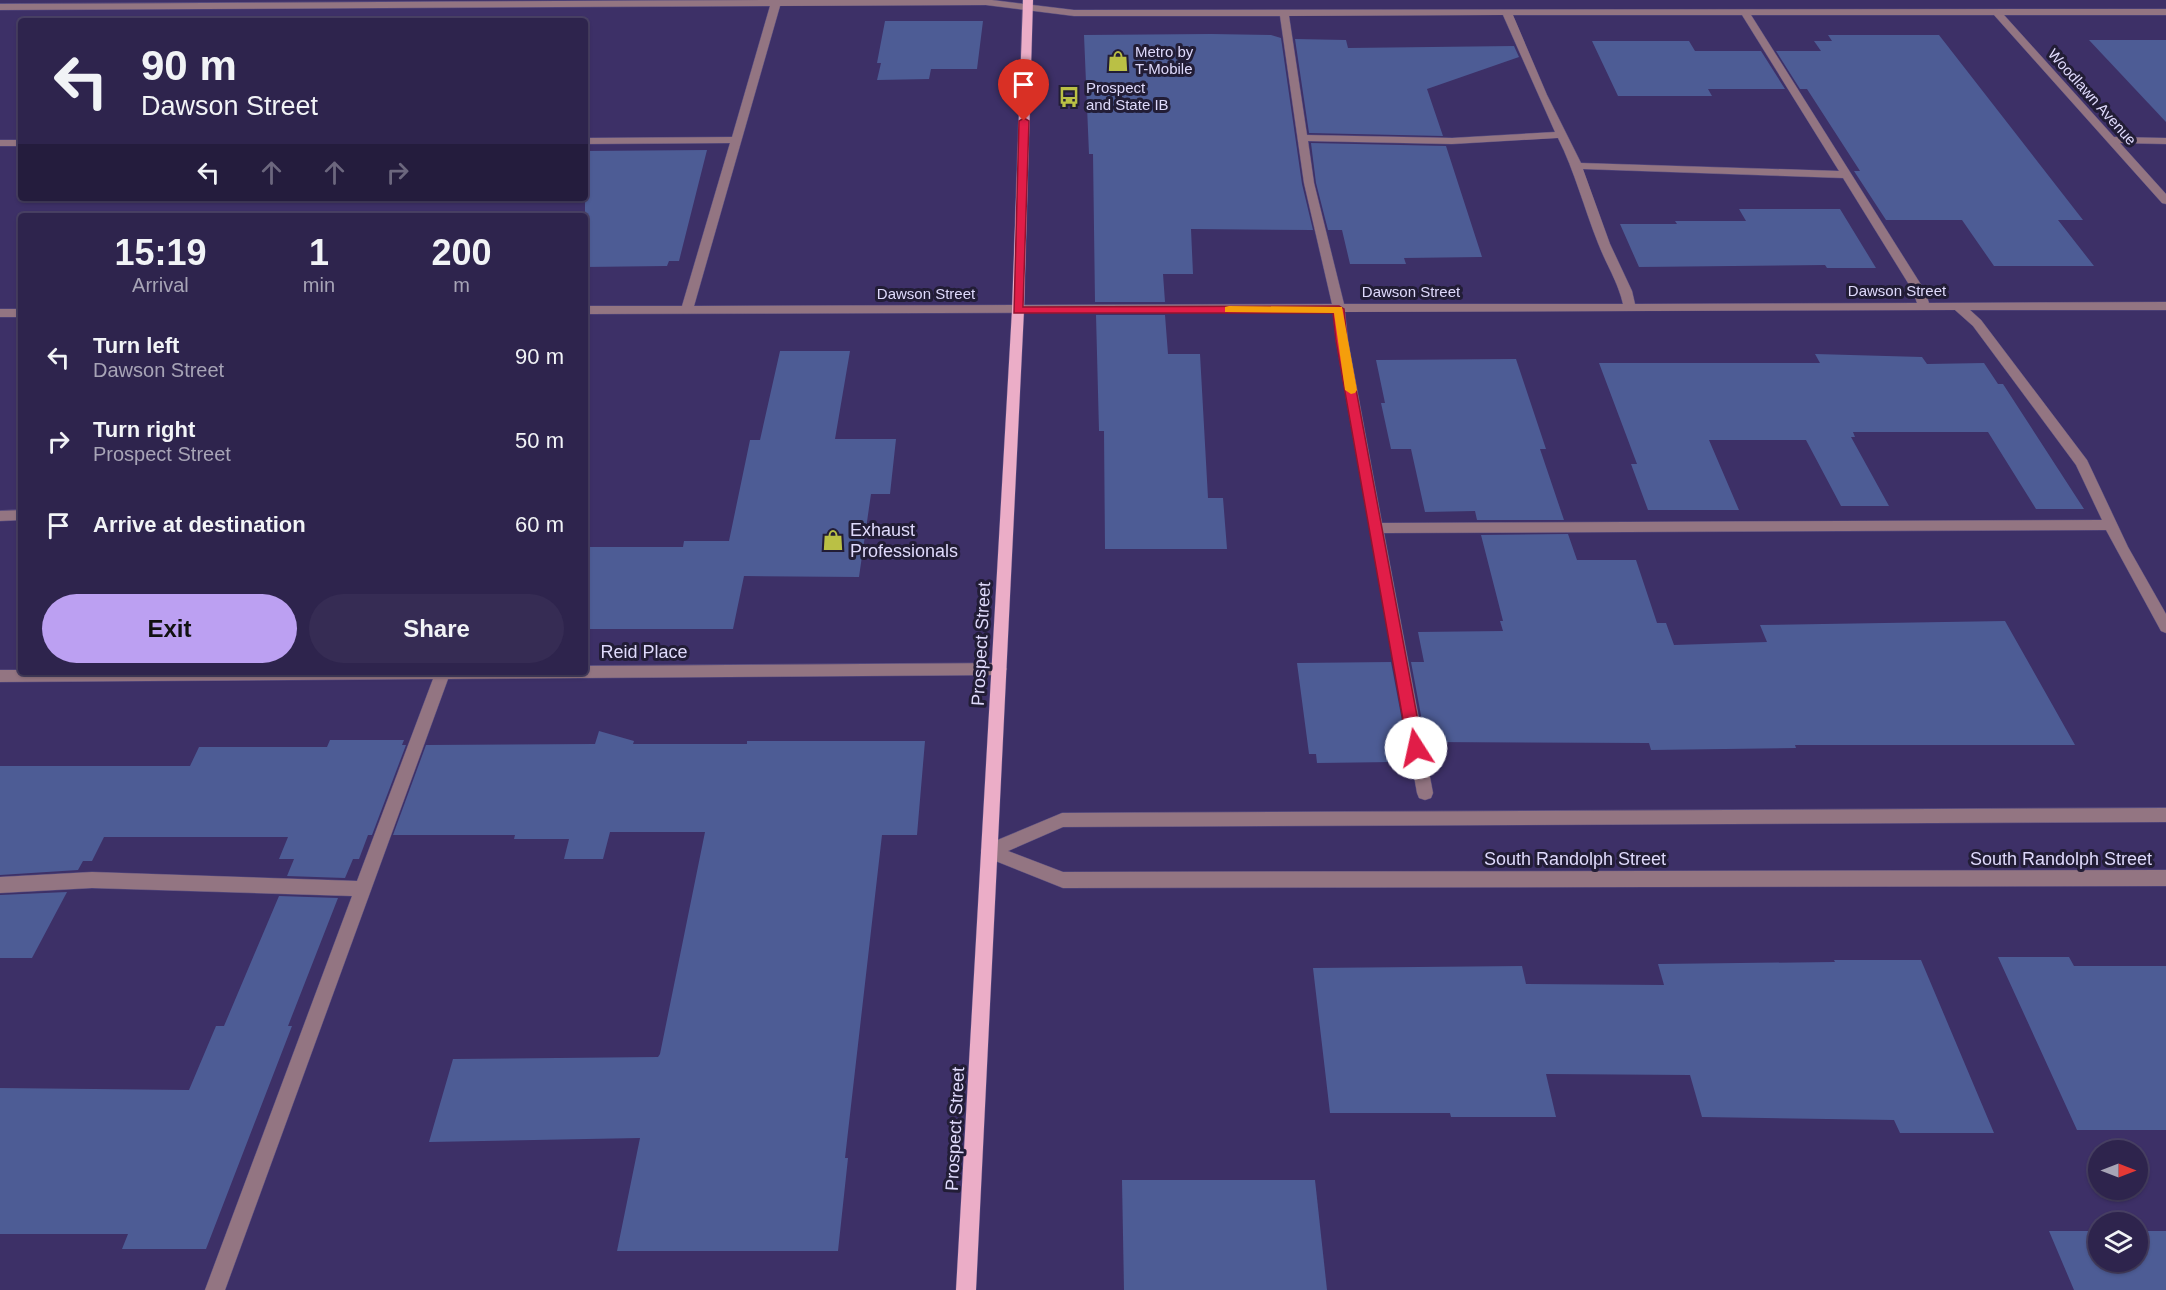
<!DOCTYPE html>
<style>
body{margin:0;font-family:Helvetica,sans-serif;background:#362c54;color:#f1f3f6;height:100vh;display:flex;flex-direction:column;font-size:22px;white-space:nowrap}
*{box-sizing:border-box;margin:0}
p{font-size:20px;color:#a7a4b6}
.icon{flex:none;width:33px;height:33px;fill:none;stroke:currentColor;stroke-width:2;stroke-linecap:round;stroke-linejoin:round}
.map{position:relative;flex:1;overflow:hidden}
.panel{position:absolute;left:18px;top:213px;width:570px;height:462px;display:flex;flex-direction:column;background:#2e244d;border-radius:6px;box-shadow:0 2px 4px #0004,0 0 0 2px #494165}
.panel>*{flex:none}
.hud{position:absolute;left:18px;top:18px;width:570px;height:183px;border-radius:6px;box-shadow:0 2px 4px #0004,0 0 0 2px #494165;background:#2e244d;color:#f1f3f6;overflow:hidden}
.needle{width:39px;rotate:90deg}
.tools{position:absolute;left:2088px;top:1140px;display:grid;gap:12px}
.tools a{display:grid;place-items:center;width:60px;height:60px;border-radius:50%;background:#2e244d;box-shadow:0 2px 4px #0004,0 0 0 2px #494165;font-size:30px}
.pin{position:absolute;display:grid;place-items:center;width:51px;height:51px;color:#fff;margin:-62px -26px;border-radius:50% 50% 50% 0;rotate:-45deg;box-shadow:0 0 6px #0007}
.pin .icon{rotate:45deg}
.me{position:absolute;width:66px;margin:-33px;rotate:350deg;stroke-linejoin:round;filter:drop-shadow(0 0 4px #0008)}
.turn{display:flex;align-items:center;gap:21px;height:126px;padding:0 24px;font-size:27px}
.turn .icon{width:78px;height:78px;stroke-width:2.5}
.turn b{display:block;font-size:42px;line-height:51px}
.lanes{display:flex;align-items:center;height:57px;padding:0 24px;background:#0003;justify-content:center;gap:30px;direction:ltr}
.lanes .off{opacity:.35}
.eta{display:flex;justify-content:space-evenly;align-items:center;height:102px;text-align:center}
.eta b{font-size:36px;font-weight:700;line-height:42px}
.button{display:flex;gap:12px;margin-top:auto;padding:12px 24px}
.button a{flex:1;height:69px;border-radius:36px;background:#bca0f2;color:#111;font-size:24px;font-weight:700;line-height:69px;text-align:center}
.button a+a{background:#362c54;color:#f1f3f6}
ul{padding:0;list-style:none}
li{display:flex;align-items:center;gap:18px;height:84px;padding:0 24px}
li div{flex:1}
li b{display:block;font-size:22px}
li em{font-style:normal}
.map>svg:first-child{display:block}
.building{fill:#4d5c95}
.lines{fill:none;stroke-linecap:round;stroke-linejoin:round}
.minor-casing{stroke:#5a4f82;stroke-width:1}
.major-casing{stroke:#5a4f82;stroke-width:1}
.minor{fill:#937582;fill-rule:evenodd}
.major{fill:#ebadc7;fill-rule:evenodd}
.route{fill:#e11d48;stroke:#92132f;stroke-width:1.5}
.slow{fill:#f59e0b}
.labels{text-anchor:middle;stroke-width:6;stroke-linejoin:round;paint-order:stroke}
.far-poi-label{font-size:15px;fill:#dfdafc;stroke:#221d36;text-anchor:start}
.far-street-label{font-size:15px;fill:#dfdafc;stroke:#221d36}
.poi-label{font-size:18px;fill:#dfdafc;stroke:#221d36;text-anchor:start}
.street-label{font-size:18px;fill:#dfdafc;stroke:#221d36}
</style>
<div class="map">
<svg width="2166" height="1290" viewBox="0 0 2166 1290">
<rect width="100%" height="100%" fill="#3d3067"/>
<g class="building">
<path d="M 885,21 L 983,21 L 977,69 L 931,69 L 929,79 L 877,80 L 881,63 L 877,63 Z"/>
<path d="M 1211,34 L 1271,35 L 1281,38 L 1302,184 L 1313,230 L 1191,229 L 1193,274 L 1163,274 L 1165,302 L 1095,302 L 1093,154 L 1089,154 L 1084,35 Z"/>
<path d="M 1828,35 L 1939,35 L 2083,220 L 2058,220 L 2094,266 L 1994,266 L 1962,220 L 1886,220 L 1854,171 L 1860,171 L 1807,89 L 1800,89 L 1776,51 L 1821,51 L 1814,41 L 1832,41 Z"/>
<path d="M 1295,39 L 1346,40 L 1348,48 L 1514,46 L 1519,57 L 1427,89 L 1443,136 L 1309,133 Z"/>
<path d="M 2089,40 L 2166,40 L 2166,122 Z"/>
<path d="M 1592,41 L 1689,41 L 1695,51 L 1761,51 L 1785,89 L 1708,89 L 1712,96 L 1618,96 Z"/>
<path d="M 1311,143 L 1446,146 L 1482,257 L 1404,258 L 1406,264 L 1350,264 L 1342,230 L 1328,230 L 1316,183 Z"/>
<path d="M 707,150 L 679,261 L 669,261 L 667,266 L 585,267 L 585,151 Z"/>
<path d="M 1739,209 L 1840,209 L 1876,268 L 1827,268 L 1825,265 L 1639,267 L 1620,224 L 1677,224 L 1675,221 L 1746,221 Z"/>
<path d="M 1096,315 L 1165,315 L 1168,354 L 1200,354 L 1208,498 L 1223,498 L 1227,549 L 1105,549 L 1104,431 L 1099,431 Z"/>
<path d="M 780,351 L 850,351 L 835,439 L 896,439 L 890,494 L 871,494 L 859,577 L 744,576 L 733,629 L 585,629 L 585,547 L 683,547 L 684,541 L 729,541 L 750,440 L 760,440 Z"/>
<path d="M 1815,354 L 1922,357 L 1927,364 L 1984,363 L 1998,384 L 2003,384 L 2084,509 L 2036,509 L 1988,432 L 1853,432 L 1855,437 L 1851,437 L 1889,506 L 1841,506 L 1806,440 L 1709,440 L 1739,510 L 1648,510 L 1631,464 L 1637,464 L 1599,363 L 1820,363 Z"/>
<path d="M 1516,359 L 1546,449 L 1540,449 L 1564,520 L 1477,520 L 1475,511 L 1425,512 L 1411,449 L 1391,449 L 1381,403 L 1385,403 L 1376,360 Z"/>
<path d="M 1568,534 L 1577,560 L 1636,560 L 1657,623 L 1666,623 L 1674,645 L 1767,642 L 1760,625 L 2005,621 L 2075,745 L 1795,745 L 1796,748 L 1651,750 L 1649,743 L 1426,742 L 1411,662 L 1424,662 L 1418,632 L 1503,631 L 1500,621 L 1503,621 L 1481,535 Z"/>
<path d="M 1391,662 L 1406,742 L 1391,742 L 1394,762 L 1317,763 L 1316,754 L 1309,754 L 1297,663 Z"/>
<path d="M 599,731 L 634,741 L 633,744 L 747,744 L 747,741 L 925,741 L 917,835 L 882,835 L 845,1158 L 848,1158 L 838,1251 L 617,1251 L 640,1138 L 429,1142 L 453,1059 L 658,1057 L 660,1054 L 705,832 L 610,832 L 603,859 L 564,859 L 569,839 L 514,839 L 515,835 L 393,835 L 426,745 L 595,744 Z"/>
<path d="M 330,740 L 404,740 L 402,745 L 406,745 L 372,835 L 368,835 L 359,859 L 353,859 L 345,878 L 287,876 L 294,859 L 279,859 L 288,837 L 104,837 L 92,861 L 83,861 L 78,870 L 0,875 L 0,766 L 190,766 L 199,747 L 327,747 Z"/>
<path d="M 67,892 L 32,958 L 0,958 L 0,895 Z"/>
<path d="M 279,896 L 338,898 L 288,1026 L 292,1026 L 206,1249 L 122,1249 L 128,1234 L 0,1234 L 0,1088 L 189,1090 L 216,1026 L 224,1026 Z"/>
<path d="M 1998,957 L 2069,957 L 2074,966 L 2166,966 L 2166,1130 L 2077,1130 Z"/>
<path d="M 1834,960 L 1921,960 L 1994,1133 L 1900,1133 L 1894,1120 L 1702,1117 L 1690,1075 L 1546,1074 L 1556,1117 L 1451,1117 L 1450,1113 L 1330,1113 L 1313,968 L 1522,966 L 1526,984 L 1664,985 L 1658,964 L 1835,962 Z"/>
<path d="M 1122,1180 L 1315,1180 L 1327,1290 L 1124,1290 Z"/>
<path d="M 2049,1231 L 2098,1231 L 2098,1262 L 2138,1262 L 2138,1231 L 2166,1231 L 2166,1290 L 2074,1290 Z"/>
</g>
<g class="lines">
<defs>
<g id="minor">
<path d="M 773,0 L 992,0 L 1074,10 L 2166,9 L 2166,15 L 2004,15 L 2114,137 L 2166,138 L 2166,144 L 2120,143 L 2166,194 L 2166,204 L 2162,203 L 1994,15 L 1751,15 L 1925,291 L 1929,303 L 2166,302 L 2166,310 L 1970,310 L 1981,320 L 2087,460 L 2128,547 L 2166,614 L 2166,633 L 2161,631 L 2106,530 L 1384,533 L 1433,793 L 1431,798 L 1425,800 L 1419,798 L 1417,793 L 1336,341 L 1333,312 L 585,314 L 585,306 L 682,306 L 730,143 L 585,144 L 585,138 L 732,137 L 770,6 L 0,10 L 0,4 ZM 986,5 L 1074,16 L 1280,16 L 1304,183 L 1332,304 L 694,306 L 780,6 ZM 1503,15 L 1555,132 L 1452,138 L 1307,135 L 1289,16 ZM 1513,15 L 1742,15 L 1839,171 L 1581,163 L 1547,95 ZM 1558,138 C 1575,172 1584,208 1598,243 C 1606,264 1618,282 1623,304 L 1344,304 L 1314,183 L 1308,141 L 1452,144 ZM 1583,169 L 1843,178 L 1913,291 L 1917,303 L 1635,304 L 1632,291 L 1610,244 ZM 1955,310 L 1973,326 L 2076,465 L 2102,520 L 1382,523 L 1348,341 L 1345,312 Z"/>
<rect x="0" y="140" width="21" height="6"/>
<rect x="0" y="309" width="21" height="8"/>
<path d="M 21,510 L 21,520 L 0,521 L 0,511 Z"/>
<path d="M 999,663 L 1004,665 L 1007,669 L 1004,673 L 999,675 L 448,679 L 225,1290 L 205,1290 L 352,896 L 92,888 L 0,893 L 0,877 L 92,872 L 357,881 L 433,679 L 0,682 L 0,670 L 21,670 L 21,672 L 585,672 L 585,666 Z"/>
<path d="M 2166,808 L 2166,822 L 1063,827 L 1008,851 L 1063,872 L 2166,870 L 2166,886 L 1063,888 L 983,856 L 981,851 L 983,846 L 1062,813 Z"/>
</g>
<path id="major" d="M 1023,0 L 1033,0 L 1024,310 L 976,1290 L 956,1290 L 1012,310 Z"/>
</defs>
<use href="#minor" class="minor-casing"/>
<use href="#major" class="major-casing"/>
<use href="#minor" class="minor"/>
<use href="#major" class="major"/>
</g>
<path class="route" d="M 1024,118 L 1029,121 L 1023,307 L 1339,306 L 1344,309 L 1347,341 L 1423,748 L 1421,753 L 1410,753 L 1408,748 L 1336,341 L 1333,313 L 1014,313 L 1019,121 Z"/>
<path class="slow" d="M 1229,306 L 1342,307 L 1357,390 L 1355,393 L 1351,394 L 1345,390 L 1334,313 L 1225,312 L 1225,307 Z"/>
<defs>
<symbol id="shop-bare" viewBox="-9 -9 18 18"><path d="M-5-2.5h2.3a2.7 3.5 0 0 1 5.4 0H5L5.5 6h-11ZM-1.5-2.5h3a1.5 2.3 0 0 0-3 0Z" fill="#bac045" stroke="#221d36" stroke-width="2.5" paint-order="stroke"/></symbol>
<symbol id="bus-bare" viewBox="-9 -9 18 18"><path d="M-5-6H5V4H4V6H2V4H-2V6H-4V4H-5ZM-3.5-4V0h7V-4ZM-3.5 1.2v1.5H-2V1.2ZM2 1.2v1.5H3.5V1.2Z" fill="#bac045" stroke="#221d36" stroke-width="2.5" paint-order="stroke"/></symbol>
</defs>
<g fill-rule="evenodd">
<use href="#shop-bare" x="1103" y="46" width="30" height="30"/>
<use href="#bus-bare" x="1054" y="82" width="30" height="30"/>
<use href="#shop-bare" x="818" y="525" width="30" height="30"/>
</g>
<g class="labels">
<g class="far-poi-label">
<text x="1135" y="57">Metro by<tspan x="1135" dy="17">T-Mobile</tspan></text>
<text x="1086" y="93">Prospect<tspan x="1086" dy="17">and State IB</tspan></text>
</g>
<g class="far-street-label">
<text transform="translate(2092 97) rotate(48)" y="5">Woodlawn Avenue</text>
<text x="1897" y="296">Dawson Street</text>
<text x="1411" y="297">Dawson Street</text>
<text x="926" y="299">Dawson Street</text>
</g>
<g class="poi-label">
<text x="850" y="536">Exhaust<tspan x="850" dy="21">Professionals</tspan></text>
</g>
<g class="street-label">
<text transform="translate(981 644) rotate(-87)" y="6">Prospect Street</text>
<text x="644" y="658">Reid Place</text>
<text x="1575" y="865">South Randolph Street</text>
<text x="2061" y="865">South Randolph Street</text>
<text transform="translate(955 1129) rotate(-87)" y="6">Prospect Street</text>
</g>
</g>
</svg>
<div class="tools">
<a><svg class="needle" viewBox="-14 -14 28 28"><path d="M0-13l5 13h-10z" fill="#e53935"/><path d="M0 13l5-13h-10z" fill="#a7a4b6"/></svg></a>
<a><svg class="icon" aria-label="layers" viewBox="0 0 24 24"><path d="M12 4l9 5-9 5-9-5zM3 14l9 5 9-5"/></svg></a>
</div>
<div class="pin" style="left:1024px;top:121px;background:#d93025"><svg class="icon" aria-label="arrive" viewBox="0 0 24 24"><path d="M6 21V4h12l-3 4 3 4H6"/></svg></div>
<svg class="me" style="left:1416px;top:748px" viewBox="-20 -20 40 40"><circle r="19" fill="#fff"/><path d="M0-13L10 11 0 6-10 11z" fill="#e11d48"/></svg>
<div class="hud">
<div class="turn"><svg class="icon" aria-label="left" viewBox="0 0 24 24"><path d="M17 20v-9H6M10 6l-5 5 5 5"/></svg><div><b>90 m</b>Dawson Street</div></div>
<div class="lanes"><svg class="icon" aria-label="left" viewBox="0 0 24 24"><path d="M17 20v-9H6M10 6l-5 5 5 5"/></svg><svg class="icon off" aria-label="ahead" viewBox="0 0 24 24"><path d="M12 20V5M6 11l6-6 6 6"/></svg><svg class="icon off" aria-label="ahead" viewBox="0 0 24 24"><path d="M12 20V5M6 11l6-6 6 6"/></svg><svg class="icon off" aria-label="right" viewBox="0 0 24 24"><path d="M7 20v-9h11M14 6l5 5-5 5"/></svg></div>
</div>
<section class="panel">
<div class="eta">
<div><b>15:19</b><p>Arrival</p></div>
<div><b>1</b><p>min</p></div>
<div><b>200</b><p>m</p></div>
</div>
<ul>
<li><svg class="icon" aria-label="left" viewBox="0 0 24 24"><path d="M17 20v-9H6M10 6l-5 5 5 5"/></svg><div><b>Turn left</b><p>Dawson Street</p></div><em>90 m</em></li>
<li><svg class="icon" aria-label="right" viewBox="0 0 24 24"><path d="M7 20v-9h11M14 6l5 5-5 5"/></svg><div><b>Turn right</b><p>Prospect Street</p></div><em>50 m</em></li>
<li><svg class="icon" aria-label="arrive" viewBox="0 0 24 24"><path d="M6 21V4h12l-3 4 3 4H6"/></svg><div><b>Arrive at destination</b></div><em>60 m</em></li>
</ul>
<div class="button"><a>Exit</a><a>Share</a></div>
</section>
</div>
